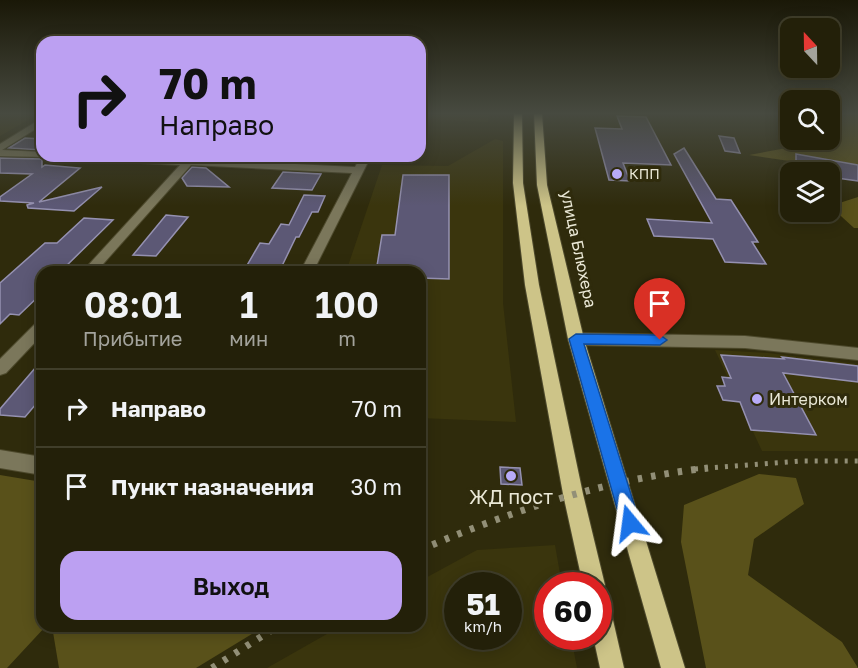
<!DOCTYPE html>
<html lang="ru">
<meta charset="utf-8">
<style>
body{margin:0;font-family:"Golos Text",sans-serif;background:#2b2812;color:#f1f3f6;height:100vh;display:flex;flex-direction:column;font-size:22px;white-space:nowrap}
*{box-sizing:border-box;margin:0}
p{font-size:20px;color:#a3a39c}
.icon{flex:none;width:33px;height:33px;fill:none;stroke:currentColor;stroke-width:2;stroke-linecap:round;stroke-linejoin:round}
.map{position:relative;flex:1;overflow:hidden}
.panel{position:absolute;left:36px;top:266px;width:390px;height:366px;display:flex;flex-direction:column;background:#232009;border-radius:18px;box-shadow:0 3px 15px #0003,0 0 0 2px #403e2a}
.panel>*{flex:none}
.hud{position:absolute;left:36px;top:36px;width:390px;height:126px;border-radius:18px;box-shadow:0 3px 15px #0003,0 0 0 2px #403e2a;background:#bca0f2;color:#111;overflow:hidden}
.needle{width:39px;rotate:338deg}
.controls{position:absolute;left:780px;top:18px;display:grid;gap:12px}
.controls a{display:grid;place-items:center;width:60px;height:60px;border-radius:12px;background:#232009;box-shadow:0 3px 15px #0003,0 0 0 2px #403e2a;font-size:30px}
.speed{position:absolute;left:444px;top:572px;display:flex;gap:12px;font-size:30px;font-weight:700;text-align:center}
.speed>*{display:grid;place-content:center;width:78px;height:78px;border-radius:50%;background:#232009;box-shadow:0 3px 15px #0003,0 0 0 2px #403e2a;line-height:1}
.speed small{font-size:15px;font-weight:400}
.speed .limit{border:9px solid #d22;background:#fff;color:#111}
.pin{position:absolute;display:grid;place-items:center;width:51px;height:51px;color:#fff;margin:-62px -26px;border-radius:50% 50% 50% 0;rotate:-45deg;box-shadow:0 0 6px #0007}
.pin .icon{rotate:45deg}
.me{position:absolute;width:66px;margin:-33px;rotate:344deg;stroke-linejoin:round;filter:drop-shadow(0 0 4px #0008)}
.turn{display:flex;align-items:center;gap:21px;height:126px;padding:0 24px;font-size:27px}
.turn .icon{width:78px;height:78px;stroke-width:2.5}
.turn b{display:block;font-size:42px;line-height:51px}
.eta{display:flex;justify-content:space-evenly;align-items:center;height:102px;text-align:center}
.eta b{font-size:36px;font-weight:600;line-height:42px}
.cta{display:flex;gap:12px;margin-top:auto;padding:12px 24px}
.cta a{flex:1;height:69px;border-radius:18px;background:#bca0f2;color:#111;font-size:24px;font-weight:600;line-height:69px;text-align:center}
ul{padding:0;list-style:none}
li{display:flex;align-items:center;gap:18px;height:78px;padding:0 24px;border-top:2px solid #403e2a}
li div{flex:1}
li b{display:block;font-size:22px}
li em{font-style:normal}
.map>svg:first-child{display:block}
.built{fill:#3a350d;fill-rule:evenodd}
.green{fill:#59511a}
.building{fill:#5c5875;stroke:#9591b1;stroke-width:1.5}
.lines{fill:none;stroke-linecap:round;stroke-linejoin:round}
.minor-casing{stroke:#4d492c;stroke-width:2}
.major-casing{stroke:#4d492c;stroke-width:2}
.minor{fill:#7b775b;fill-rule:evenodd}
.major{fill:#cdc488;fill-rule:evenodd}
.rail-far1{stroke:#928f77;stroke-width:5;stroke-dasharray:3 7;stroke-linecap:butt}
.rail{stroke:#928f77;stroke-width:7;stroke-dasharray:4.5 9;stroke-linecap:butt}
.route{fill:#1a73e8;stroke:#114b97;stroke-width:1.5}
.poi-dot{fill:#b8abf7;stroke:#2f2b0c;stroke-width:2}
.labels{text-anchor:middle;stroke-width:6;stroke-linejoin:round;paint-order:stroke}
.far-poi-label{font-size:14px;fill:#eae8d6;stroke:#2f2b0c;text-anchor:start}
.street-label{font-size:16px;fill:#eae8d6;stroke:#2f2b0c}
.poi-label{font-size:16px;fill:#eae8d6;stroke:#2f2b0c;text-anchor:start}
.near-poi-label{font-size:20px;fill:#eae8d6;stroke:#2f2b0c}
</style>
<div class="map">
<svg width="858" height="668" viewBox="0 0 858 668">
<rect width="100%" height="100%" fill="#2f2b0c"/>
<g class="built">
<path d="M 0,113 L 40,113 L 0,136 Z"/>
<path d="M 420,113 L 489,113 L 488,122 L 420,119 Z"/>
<path d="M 495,139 L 503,141 L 503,303 L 516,422 L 420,418 L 420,272 L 346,272 L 382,165 L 448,166 Z"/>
<path d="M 715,350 L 768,353 L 858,364 L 858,451 L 762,451 Z"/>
<path d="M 555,545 L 562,585 L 548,585 L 548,636 L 571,636 L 577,668 L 267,668 L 341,626 L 420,626 L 420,581 L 477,550 ZM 458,585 L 508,585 L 508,636 L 458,636 Z"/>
</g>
<g class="green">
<path d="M 830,113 L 858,113 L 858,171 L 749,155 L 808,144 L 805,140 L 830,140 Z"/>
<path d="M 858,197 L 858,228 L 854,228 L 830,206 Z"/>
<path d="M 759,474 L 796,478 L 804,504 L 754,539 L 748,575 L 842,642 L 858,668 L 706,668 L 681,542 L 684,505 Z"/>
<path d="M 0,475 L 42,482 L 42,626 L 46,626 L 7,668 L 0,668 Z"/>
<path d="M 52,626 L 265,626 L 196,668 L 59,668 Z"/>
</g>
<g class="building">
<path d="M 617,116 L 646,117 L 671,165 L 623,163 L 630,181 L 609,180 L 595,128 L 622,129 Z"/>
<path d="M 719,136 L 734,138 L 740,153 L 725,151 Z"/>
<path d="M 25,138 L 42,139 L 42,150 L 9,148 Z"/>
<path d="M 684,148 L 716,199 L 731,200 L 758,242 L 752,242 L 766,264 L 725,262 L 713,239 L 654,236 L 647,219 L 712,223 L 674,154 Z"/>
<path d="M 796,154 L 858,165 L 858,181 L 830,177 L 830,172 L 796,171 Z"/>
<path d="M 293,156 L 331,156 L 327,163 L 290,161 Z"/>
<path d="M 0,158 L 42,159 L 42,167 L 45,165 L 80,168 L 39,202 L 102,187 L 74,211 L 28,208 L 27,205 L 34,203 L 0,201 L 0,197 L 32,174 L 0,173 Z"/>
<path d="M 192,167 L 206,168 L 229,187 L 187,186 L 182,178 Z"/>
<path d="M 283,172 L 321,174 L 312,190 L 272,188 Z"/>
<path d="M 403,175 L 449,175 L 449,279 L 420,278 L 420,272 L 376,272 L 382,235 L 395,235 Z"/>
<path d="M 304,195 L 325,196 L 318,212 L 312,212 L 299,237 L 296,237 L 280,270 L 246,267 L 260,243 L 269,244 L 281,224 L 289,225 Z"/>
<path d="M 166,215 L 188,217 L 156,256 L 133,255 Z"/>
<path d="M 84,218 L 113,220 L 60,272 L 42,272 L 42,293 L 19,315 L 10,314 L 0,324 L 0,283 L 45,243 L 57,243 Z"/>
<path d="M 721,355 L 784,359 L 782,357 L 858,366 L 858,382 L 783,373 L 816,435 L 751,430 L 740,402 L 723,400 L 717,386 L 725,386 L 722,377 L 731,378 Z"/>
<path d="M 42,360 L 42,397 L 25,417 L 0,415 L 0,409 Z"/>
<path d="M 500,467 L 520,468 L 522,485 L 501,484 Z"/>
</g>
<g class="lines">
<defs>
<g id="minor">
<path d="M 42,118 L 42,125 L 2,150 L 42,152 L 42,156 L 45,157 L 0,156 L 0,144 Z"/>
<path d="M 58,156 L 186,159 L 191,156 L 196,159 L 355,167 L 361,156 L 371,156 L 313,272 L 300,272 L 352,173 L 191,165 L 96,272 L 82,272 L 180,165 L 63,159 Z"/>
<path d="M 42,321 L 42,335 L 6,373 L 0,375 L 0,359 L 37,322 Z"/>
<path d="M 576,333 L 745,336 L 858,348 L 858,360 L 745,348 L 576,345 L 571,343 L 568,339 L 571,335 Z"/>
<path d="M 0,450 L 42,457 L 42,475 L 0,468 Z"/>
</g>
<g id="major">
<path d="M 514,113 L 522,113 L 523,183 L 539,285 L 583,494 L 605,585 L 602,593 L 598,594 L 598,585 L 583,585 L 563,494 L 525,285 L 513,183 Z"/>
<path d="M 534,113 L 542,113 L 547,185 L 584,339 L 685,668 L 661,668 L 568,339 L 537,185 Z"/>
<path d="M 598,596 L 606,599 L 610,607 L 624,668 L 600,668 L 593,636 L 598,636 Z"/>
</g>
</defs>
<use href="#minor" class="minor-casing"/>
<use href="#major" class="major-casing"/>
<use href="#minor" class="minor"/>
<use href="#major" class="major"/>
<path class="rail-far1" d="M 695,469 L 802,461 L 858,461"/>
<g class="rail">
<path d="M 420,550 C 513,510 608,479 708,468"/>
<path d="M 212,668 L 278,626"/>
</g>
</g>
<linearGradient id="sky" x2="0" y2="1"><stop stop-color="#1a1807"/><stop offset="0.55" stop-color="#474a40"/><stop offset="1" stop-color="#474a40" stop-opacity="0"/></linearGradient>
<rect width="858" height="206" fill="url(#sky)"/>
<path class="route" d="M 576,334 L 660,335 L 667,340 L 660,345 L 584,344 L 640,523 L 637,530 L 630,532 L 624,530 L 621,523 L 569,339 Z"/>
<g class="poi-dot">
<circle cx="617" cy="174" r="6"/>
<circle cx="757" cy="399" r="6"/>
<circle cx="511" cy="476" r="6"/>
</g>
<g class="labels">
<g class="far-poi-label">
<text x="629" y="179">КПП</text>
</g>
<g class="street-label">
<text transform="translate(579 249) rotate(78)" y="6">улица Блюхера</text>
</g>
<g class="poi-label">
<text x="769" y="405">Интерком</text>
</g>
<g class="near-poi-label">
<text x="511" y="504">ЖД пост</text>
</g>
</g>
</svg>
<div class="controls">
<a><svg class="needle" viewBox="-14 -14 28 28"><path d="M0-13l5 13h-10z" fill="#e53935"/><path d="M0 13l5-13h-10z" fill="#a3a39c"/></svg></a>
<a><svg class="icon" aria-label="search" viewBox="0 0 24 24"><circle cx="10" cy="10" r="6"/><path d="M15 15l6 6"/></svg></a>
<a><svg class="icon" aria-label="layers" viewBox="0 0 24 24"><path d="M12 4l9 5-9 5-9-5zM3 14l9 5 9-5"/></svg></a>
</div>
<div class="speed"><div>51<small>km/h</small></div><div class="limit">60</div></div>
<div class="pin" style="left:660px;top:340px;background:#d93025"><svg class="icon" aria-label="arrive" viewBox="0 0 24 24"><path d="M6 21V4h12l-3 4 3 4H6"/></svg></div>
<svg class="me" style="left:630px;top:523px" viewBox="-20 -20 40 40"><path d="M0-17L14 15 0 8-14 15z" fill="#1a73e8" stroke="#fff" stroke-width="4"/></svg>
<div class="hud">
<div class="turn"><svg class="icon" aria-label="right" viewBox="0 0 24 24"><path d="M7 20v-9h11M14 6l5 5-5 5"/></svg><div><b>70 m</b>Направо</div></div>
</div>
<section class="panel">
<div class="eta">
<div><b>08:01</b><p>Прибытие</p></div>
<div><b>1</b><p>мин</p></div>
<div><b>100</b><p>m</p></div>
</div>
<ul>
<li><svg class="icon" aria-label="right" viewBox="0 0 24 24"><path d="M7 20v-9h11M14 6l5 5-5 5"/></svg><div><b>Направо</b></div><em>70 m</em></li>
<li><svg class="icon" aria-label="arrive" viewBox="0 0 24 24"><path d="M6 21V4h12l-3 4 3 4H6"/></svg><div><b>Пункт назначения</b></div><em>30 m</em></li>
</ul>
<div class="cta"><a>Выход</a></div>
</section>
</div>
